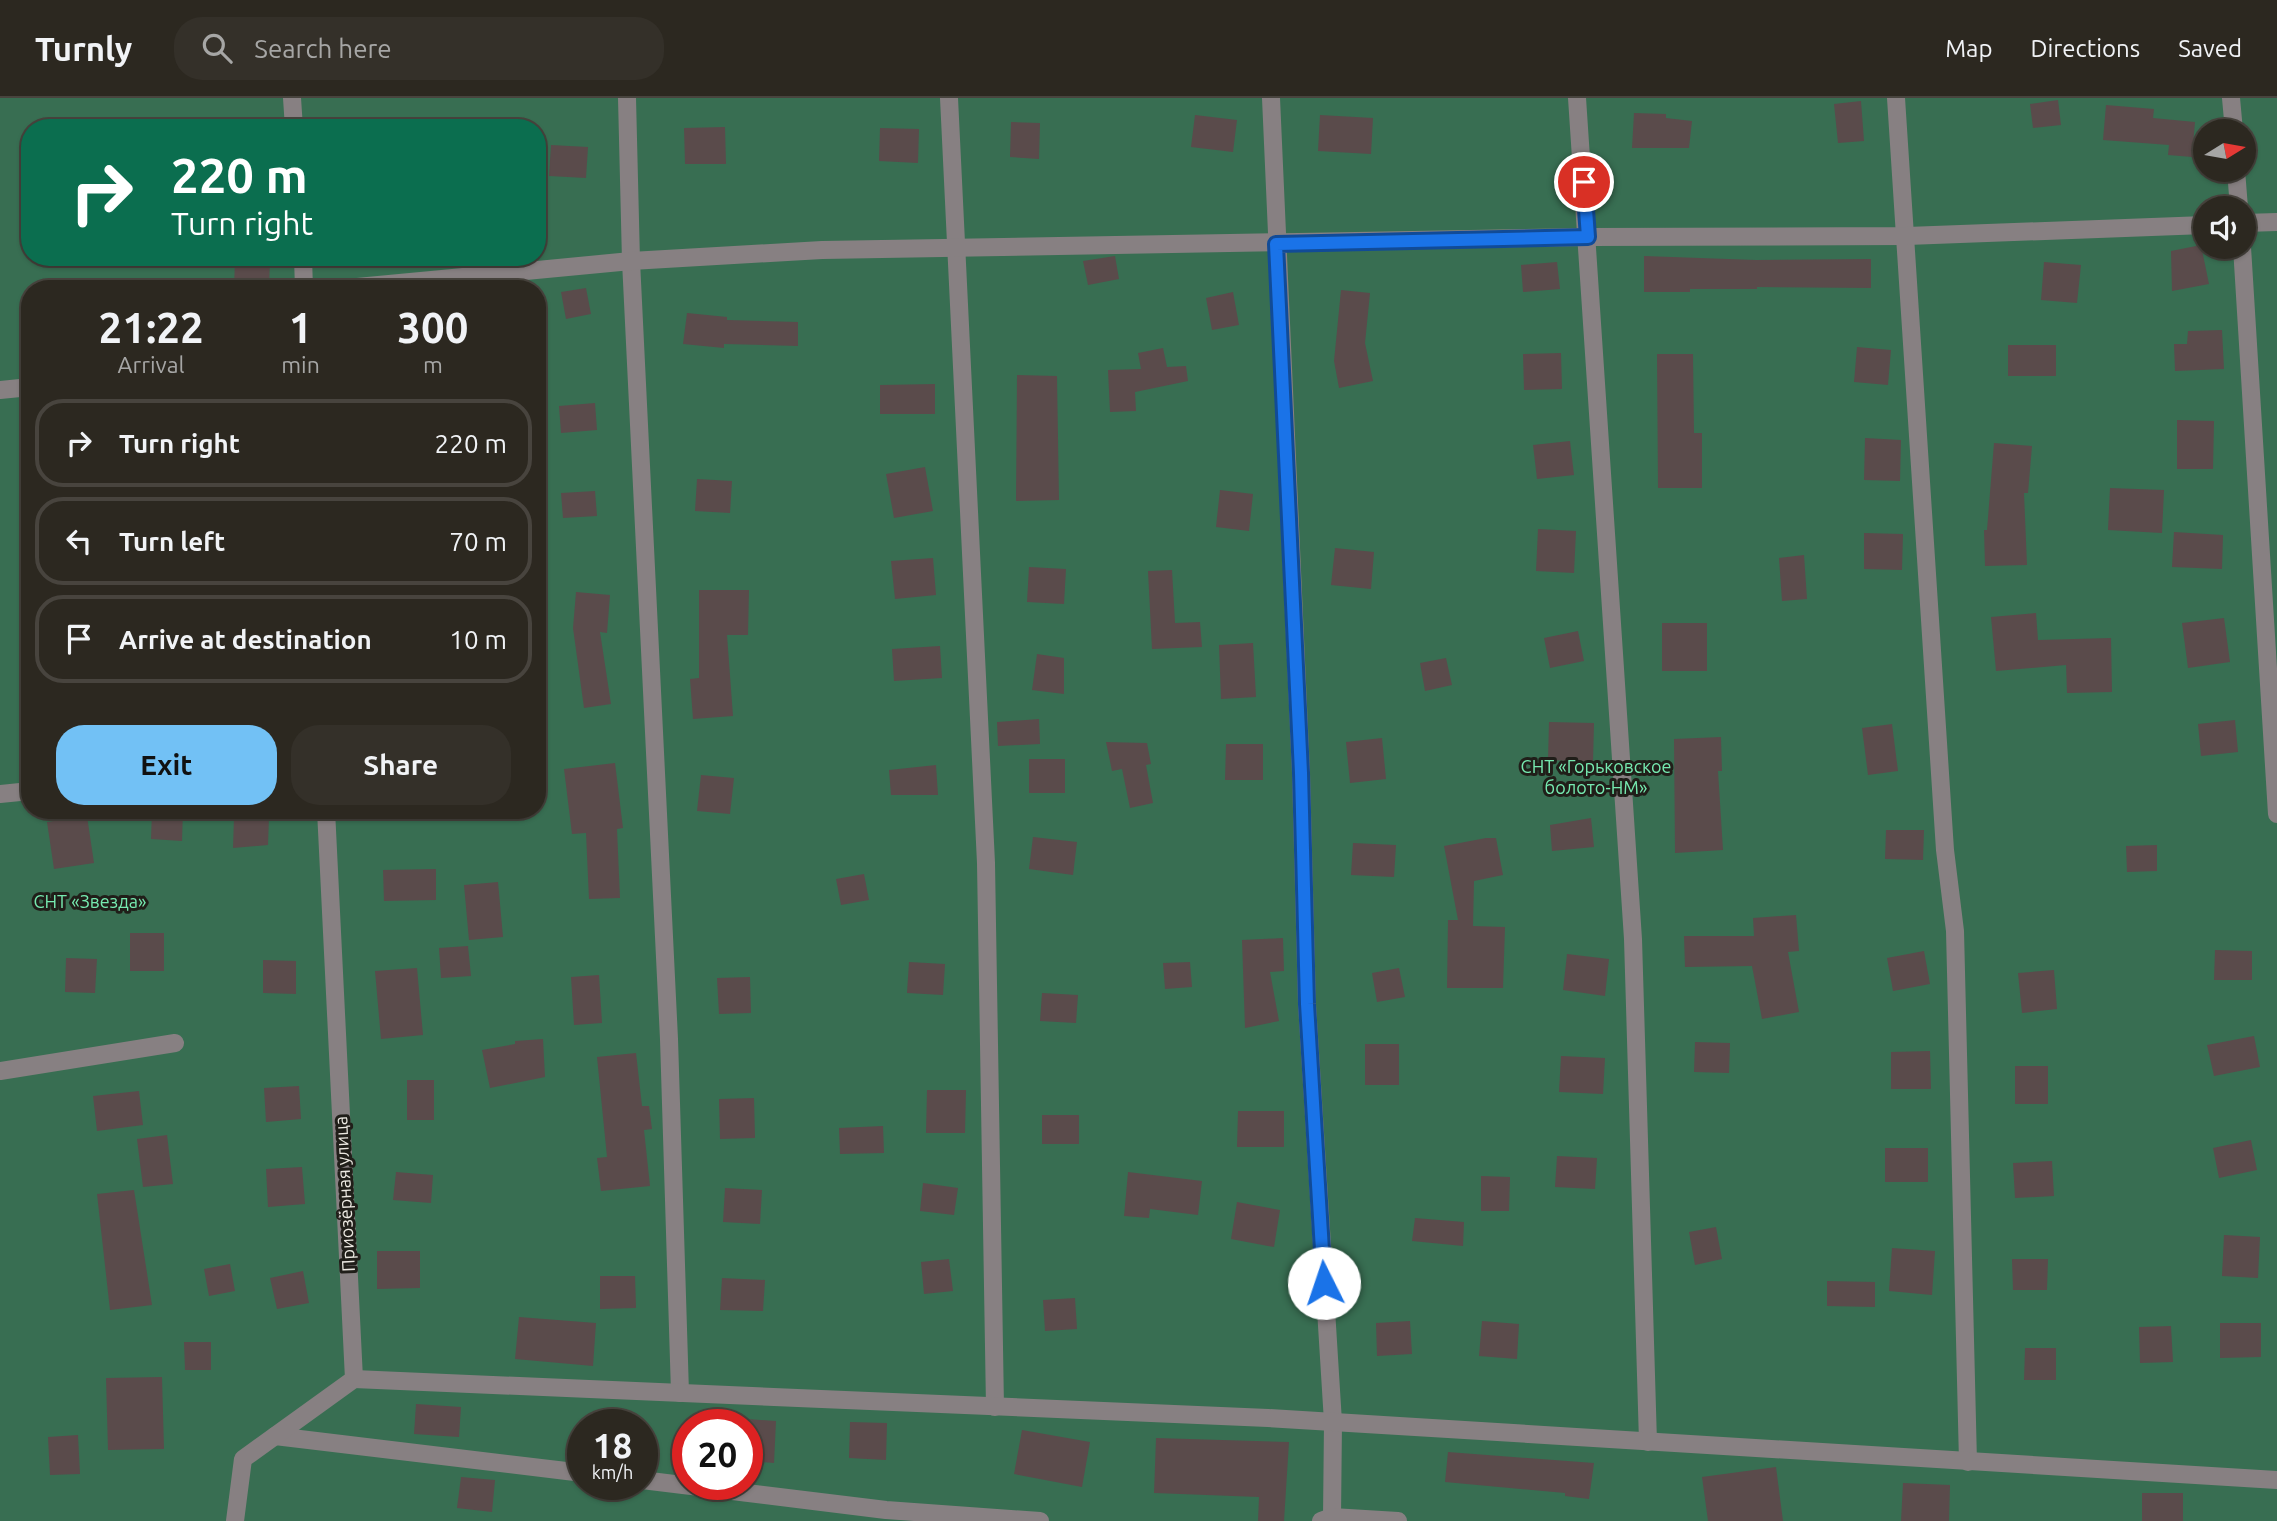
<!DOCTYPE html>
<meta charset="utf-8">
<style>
body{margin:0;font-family:Ubuntu,sans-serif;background:#343029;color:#f1f3f6;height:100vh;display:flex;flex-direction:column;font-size:26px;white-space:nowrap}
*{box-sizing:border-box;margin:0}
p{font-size:23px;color:#a6a6a5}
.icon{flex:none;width:38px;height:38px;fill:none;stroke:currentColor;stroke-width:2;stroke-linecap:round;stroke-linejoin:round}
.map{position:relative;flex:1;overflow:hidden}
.details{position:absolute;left:21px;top:182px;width:525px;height:539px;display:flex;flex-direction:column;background:#2c2820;border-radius:28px;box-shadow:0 2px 5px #0004,0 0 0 2px #48443e}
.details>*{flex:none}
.hud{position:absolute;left:21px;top:21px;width:525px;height:147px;border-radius:28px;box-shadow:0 2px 5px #0004,0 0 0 2px #48443e;background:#0b6e4f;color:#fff;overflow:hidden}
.needle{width:46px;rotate:79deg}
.fabs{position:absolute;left:2193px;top:21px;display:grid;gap:14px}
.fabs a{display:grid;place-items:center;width:63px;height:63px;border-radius:50%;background:#2c2820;box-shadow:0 2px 5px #0004,0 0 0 2px #48443e;font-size:35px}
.speed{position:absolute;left:567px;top:1311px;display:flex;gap:14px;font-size:35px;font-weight:700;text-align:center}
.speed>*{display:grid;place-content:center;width:91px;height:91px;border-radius:50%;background:#2c2820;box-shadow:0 2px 5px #0004,0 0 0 2px #48443e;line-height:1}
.speed small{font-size:18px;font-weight:400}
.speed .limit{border:10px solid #d22;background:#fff;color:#111}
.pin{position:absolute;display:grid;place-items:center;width:60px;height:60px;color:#fff;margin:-30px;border:4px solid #fff;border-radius:50%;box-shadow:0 2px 7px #0007}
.me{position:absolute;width:77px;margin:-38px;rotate:356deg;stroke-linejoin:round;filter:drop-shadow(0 0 5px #0008)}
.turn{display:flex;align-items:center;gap:24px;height:147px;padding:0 35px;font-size:32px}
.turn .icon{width:91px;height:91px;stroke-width:2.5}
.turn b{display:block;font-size:49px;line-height:60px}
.eta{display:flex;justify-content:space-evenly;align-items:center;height:119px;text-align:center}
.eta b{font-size:42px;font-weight:700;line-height:49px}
.button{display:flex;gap:14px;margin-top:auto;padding:14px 35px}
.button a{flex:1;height:80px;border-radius:28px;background:#72c1f5;color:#111;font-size:28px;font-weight:700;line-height:80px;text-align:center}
.button a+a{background:#343029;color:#f1f3f6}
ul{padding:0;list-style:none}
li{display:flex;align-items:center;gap:21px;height:88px;margin:0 14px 10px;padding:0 21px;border:4px solid #48443e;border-radius:28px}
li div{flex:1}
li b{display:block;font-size:26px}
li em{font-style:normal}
header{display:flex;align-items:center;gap:42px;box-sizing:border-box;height:98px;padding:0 35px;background:#2c2820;border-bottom:2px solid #48443e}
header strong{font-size:33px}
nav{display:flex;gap:38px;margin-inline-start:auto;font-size:24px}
.search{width:490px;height:63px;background:#343029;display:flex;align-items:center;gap:18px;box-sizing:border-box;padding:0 24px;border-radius:28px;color:#a6a6a5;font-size:26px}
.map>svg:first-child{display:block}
.green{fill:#386e52;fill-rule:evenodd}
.building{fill:#5a4b4b}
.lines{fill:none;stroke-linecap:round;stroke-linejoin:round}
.minor{stroke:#878082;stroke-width:18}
.route-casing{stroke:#114b97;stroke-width:18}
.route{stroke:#1a73e8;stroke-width:12}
.labels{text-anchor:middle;stroke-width:6;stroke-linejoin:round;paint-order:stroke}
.park-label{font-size:18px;fill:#76eab0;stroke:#201e19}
.street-label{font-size:18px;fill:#ece9e2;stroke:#201e19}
</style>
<header>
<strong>Turnly</strong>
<div class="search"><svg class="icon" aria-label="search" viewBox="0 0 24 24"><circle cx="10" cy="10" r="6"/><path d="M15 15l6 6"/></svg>Search here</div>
<nav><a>Map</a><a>Directions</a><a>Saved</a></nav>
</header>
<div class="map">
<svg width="2277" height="1423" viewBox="0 0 2277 1423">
<rect width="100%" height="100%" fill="#3b362b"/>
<path class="green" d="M 0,0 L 2277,0 L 2277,1423 L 0,1423 ZM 30,30 L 537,30 L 537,159 L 30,159 ZM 2205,33 L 2244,33 L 2244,72 L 2205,72 ZM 2205,110 L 2244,110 L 2244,149 L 2205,149 ZM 30,191 L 537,191 L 537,712 L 30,712 ZM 583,1326 L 642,1326 L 642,1386 L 583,1386 ZM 688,1326 L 747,1326 L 747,1386 L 688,1386 Z"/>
<g class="building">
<path d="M 2058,2 L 2061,27 L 2033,30 L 2030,6 Z"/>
<path d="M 1861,3 L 1864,43 L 1838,45 L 1834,6 Z"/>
<path d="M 2106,7 L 2154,11 L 2153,20 L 2195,24 L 2192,59 L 2168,57 L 2169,47 L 2103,42 Z"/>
<path d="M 1634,15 L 1666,16 L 1666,20 L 1692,23 L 1689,50 L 1632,50 Z"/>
<path d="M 1195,17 L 1237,22 L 1233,54 L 1191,49 Z"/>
<path d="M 1320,17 L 1373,20 L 1371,56 L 1318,53 Z"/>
<path d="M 1011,24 L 1040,25 L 1039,61 L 1010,59 Z"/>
<path d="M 725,29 L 726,66 L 685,66 L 684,30 Z"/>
<path d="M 880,30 L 919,31 L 918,65 L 879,63 Z"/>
<path d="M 551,47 L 588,49 L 586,80 L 549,78 Z"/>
<path d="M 2201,147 L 2209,186 L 2172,193 L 2171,153 Z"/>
<path d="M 1115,158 L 1119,181 L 1088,187 L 1083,163 Z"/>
<path d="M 1644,158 L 1756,162 L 1871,161 L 1871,190 L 1757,189 L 1757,191 L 1690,191 L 1690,194 L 1644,194 Z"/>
<path d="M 235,159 L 270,160 L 269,191 L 234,191 Z"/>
<path d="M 1557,164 L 1560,191 L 1523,194 L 1521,167 Z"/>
<path d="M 2044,164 L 2081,167 L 2077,205 L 2041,202 Z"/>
<path d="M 586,190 L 591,216 L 566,221 L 561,194 Z"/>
<path d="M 1341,192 L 1370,195 L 1365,245 L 1373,283 L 1339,290 L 1334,263 Z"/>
<path d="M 1233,194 L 1239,227 L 1212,232 L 1206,200 Z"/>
<path d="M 687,215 L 727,219 L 727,222 L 798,224 L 798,248 L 724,246 L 724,250 L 683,246 Z"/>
<path d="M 2222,232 L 2224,271 L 2175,273 L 2174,246 L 2187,246 L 2188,233 Z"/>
<rect x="2008" y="247" width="48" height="31"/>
<path d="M 1857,249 L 1891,252 L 1888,287 L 1854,284 Z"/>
<path d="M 1163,250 L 1167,269 L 1186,268 L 1188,283 L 1135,294 L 1136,313 L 1110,314 L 1108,272 L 1141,271 L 1138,255 Z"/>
<path d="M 1561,255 L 1562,291 L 1524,292 L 1523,256 Z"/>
<path d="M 1657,256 L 1693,256 L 1694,335 L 1702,335 L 1702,390 L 1658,390 Z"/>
<path d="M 1017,277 L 1057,278 L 1059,402 L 1016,403 Z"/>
<path d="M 935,286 L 935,316 L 880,316 L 880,287 Z"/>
<path d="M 595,305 L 597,332 L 561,335 L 559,308 Z"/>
<path d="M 2177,322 L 2214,323 L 2213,371 L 2177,371 Z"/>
<path d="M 1865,340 L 1901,342 L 1900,383 L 1864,382 Z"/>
<path d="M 1570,343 L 1574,377 L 1537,381 L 1533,347 Z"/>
<path d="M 1994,345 L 2032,348 L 2028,395 L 2024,395 L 2027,467 L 1985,468 L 1984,432 L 1987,432 Z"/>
<path d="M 925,369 L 933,413 L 894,420 L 886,376 Z"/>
<path d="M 697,381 L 732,383 L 730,415 L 695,413 Z"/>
<path d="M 2110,390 L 2164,392 L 2162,435 L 2108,432 Z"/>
<path d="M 1220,392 L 1253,396 L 1249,433 L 1216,429 Z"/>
<path d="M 595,393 L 597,418 L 563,420 L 561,395 Z"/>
<path d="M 1538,431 L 1576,433 L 1574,475 L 1536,473 Z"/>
<path d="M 2174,434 L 2223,437 L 2222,471 L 2172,469 Z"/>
<path d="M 1864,435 L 1903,436 L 1902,472 L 1864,471 Z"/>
<path d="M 1335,450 L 1374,454 L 1371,491 L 1331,487 Z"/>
<path d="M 1804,457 L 1807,501 L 1782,503 L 1779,460 Z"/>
<path d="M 933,460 L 936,497 L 895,501 L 891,463 Z"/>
<path d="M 1029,469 L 1066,471 L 1064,506 L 1027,504 Z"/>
<path d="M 1172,472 L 1175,525 L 1200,524 L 1202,549 L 1152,551 L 1148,473 Z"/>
<path d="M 699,492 L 749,492 L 748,537 L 727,537 L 733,618 L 693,621 L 690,581 L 699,580 Z"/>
<path d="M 576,494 L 610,497 L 607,535 L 600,534 L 611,606 L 584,610 L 573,530 Z"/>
<path d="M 2036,515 L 2038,542 L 2111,540 L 2112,594 L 2067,595 L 2066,567 L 1996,573 L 1991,519 Z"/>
<path d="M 2224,520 L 2230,564 L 2188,570 L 2182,525 Z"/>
<rect x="1662" y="525" width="45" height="48"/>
<path d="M 1578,533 L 1584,563 L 1550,570 L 1544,540 Z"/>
<path d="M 1253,545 L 1256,599 L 1221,601 L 1219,547 Z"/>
<path d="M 940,548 L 942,580 L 894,583 L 892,551 Z"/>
<path d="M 1037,556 L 1064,560 L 1064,596 L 1032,592 Z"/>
<path d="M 1446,560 L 1452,587 L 1425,593 L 1420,565 Z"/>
<path d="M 1039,621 L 1040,646 L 998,648 L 997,624 Z"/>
<path d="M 2235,622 L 2238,654 L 2201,658 L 2198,626 Z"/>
<path d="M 1549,624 L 1594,625 L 1593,664 L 1548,662 Z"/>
<path d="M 1892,626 L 1898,673 L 1868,677 L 1862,630 Z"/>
<path d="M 1721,639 L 1722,673 L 1718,673 L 1723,752 L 1675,755 L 1674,641 Z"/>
<path d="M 1382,640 L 1386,681 L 1350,685 L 1346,644 Z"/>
<path d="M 1106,644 L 1147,645 L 1151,666 L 1146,667 L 1153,705 L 1130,710 L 1122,671 L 1112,673 Z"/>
<path d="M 1226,646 L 1263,646 L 1263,682 L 1225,682 Z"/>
<rect x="1029" y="661" width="36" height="34"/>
<path d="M 615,665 L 623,730 L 617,731 L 620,800 L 589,801 L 586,735 L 572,736 L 564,671 Z"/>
<path d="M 936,667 L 938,697 L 891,697 L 889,672 Z"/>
<path d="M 701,677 L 734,680 L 730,716 L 697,713 Z"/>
<path d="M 152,712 L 183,712 L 182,743 L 151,741 Z"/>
<path d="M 87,718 L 94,765 L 54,771 L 47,724 Z"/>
<path d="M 234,718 L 269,719 L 268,747 L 233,750 Z"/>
<path d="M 1591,720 L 1594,749 L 1552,753 L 1550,727 Z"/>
<path d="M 1886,732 L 1924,732 L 1923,762 L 1885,761 Z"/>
<path d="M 1033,739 L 1077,744 L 1073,777 L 1029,771 Z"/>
<path d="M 1486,740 L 1496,740 L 1503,777 L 1474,783 L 1473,828 L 1505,829 L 1503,890 L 1447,890 L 1448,822 L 1458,822 L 1444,748 Z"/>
<path d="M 1353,745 L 1396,747 L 1394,779 L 1351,777 Z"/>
<path d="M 2157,747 L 2157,773 L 2127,774 L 2126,748 Z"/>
<path d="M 436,771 L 436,802 L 384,803 L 383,772 Z"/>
<path d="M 864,776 L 869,802 L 841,807 L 836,781 Z"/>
<path d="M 498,784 L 503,839 L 469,842 L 464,787 Z"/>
<path d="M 1796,817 L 1799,853 L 1788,854 L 1799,914 L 1762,921 L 1752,868 L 1685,869 L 1684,838 L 1754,838 L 1753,820 Z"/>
<rect x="130" y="835" width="34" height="38"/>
<path d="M 1283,840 L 1284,873 L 1270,874 L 1279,923 L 1245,930 L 1242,842 Z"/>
<path d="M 468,848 L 471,878 L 441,880 L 439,850 Z"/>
<path d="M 2215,852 L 2252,853 L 2252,882 L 2214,882 Z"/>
<path d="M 1924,853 L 1930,886 L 1893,893 L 1887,860 Z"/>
<path d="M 1567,856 L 1609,861 L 1605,898 L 1563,892 Z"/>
<path d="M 66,860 L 97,861 L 95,895 L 65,894 Z"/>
<path d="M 263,862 L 296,863 L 296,896 L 263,895 Z"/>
<path d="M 909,864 L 945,866 L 943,897 L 907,895 Z"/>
<path d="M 1190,864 L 1192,889 L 1165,891 L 1163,865 Z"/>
<path d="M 417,870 L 423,937 L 381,941 L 375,873 Z"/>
<path d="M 1399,870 L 1405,899 L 1377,904 L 1372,875 Z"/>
<path d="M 2054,872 L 2057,911 L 2022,915 L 2018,875 Z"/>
<path d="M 599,877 L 602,925 L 574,927 L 571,879 Z"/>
<path d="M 750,879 L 751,915 L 719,916 L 717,880 Z"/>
<path d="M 1042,895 L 1078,897 L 1076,925 L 1040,923 Z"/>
<path d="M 2254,938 L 2260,969 L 2214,978 L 2207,947 Z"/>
<path d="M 543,941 L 545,979 L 490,990 L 482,952 L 515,946 L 515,943 Z"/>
<path d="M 1695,944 L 1730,945 L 1729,975 L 1694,974 Z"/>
<rect x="1365" y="946" width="34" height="41"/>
<path d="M 1930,953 L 1931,991 L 1891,991 L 1891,954 Z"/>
<path d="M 636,955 L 642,1008 L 649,1008 L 652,1031 L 644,1032 L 650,1088 L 601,1093 L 597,1060 L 607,1059 L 597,959 Z"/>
<path d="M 1561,958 L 1605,960 L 1603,996 L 1559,994 Z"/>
<rect x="2015" y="968" width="33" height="38"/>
<rect x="407" y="982" width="27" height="40"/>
<path d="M 299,988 L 301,1021 L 266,1024 L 264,990 Z"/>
<path d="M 927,992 L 966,992 L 965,1035 L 926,1035 Z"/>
<path d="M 139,993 L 143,1027 L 97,1033 L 93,998 Z"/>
<path d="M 754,1000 L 755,1040 L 720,1041 L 719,1001 Z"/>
<path d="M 1238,1013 L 1284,1013 L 1284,1049 L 1237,1049 Z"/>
<rect x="1042" y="1017" width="37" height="29"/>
<path d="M 883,1028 L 884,1055 L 840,1056 L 839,1030 Z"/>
<path d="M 167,1037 L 173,1086 L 143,1089 L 137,1041 Z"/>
<path d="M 2251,1042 L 2257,1072 L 2219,1080 L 2213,1050 Z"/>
<rect x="1885" y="1050" width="43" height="34"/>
<path d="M 1557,1058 L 1597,1060 L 1595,1091 L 1555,1089 Z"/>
<path d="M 2052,1063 L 2054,1098 L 2015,1100 L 2013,1065 Z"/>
<path d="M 302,1069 L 305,1106 L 268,1109 L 266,1071 Z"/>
<path d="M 396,1074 L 433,1077 L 431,1105 L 393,1102 Z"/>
<path d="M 1128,1074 L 1202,1083 L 1198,1117 L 1150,1111 L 1149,1120 L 1124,1118 Z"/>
<path d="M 1481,1078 L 1510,1079 L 1509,1113 L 1481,1113 Z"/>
<path d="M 923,1085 L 958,1090 L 954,1117 L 920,1113 Z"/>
<path d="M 725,1090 L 762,1092 L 760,1126 L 723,1124 Z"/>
<path d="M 134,1092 L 152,1207 L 110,1212 L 97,1096 Z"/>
<path d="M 1237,1104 L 1280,1112 L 1274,1149 L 1231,1141 Z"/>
<path d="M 1415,1120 L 1464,1124 L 1463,1148 L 1412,1143 Z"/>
<path d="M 1716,1129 L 1722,1161 L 1695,1167 L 1689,1134 Z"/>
<path d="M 2224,1137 L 2260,1139 L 2258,1180 L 2222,1178 Z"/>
<path d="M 1892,1150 L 1935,1153 L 1932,1197 L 1889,1193 Z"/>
<path d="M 377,1153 L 420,1153 L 420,1190 L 377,1191 Z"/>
<path d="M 949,1161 L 953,1193 L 924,1196 L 921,1164 Z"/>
<path d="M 2012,1161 L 2048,1161 L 2047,1192 L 2013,1192 Z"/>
<path d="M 230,1166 L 235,1193 L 209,1198 L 204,1171 Z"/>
<path d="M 303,1173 L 309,1205 L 277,1211 L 270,1180 Z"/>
<path d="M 600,1178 L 635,1178 L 636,1210 L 600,1211 Z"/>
<path d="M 722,1180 L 765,1182 L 763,1213 L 720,1212 Z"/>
<path d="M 1827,1183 L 1875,1184 L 1875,1209 L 1827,1208 Z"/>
<path d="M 1075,1200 L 1077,1231 L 1045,1233 L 1043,1202 Z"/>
<path d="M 519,1219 L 596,1225 L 593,1268 L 515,1261 Z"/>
<path d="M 1410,1223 L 1412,1256 L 1377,1258 L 1376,1225 Z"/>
<path d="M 1482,1223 L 1519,1226 L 1517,1261 L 1479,1258 Z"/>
<path d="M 2220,1225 L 2261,1225 L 2261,1259 L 2220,1260 Z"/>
<path d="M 2171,1228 L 2173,1264 L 2140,1265 L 2139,1229 Z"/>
<path d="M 184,1244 L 211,1244 L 211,1272 L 185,1272 Z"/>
<path d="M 2025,1250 L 2056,1250 L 2056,1282 L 2024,1282 Z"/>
<path d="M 162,1279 L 164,1351 L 108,1352 L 106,1280 Z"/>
<path d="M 416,1306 L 461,1309 L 459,1339 L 414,1336 Z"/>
<path d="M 747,1321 L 776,1323 L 774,1365 L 747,1363 Z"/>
<path d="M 850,1324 L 887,1325 L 886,1362 L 849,1360 Z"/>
<path d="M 1022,1332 L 1090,1344 L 1082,1389 L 1014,1376 Z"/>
<path d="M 78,1337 L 80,1376 L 50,1377 L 48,1339 Z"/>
<path d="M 1156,1340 L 1289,1344 L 1284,1423 L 1258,1423 L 1259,1399 L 1154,1395 Z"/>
<path d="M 1448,1354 L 1594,1365 L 1589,1401 L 1565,1398 L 1565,1395 L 1445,1384 Z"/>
<path d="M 1776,1369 L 1783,1423 L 1708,1423 L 1702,1379 Z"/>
<path d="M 461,1379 L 495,1382 L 492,1414 L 457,1410 Z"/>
<path d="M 1903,1385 L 1950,1387 L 1949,1423 L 1901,1423 Z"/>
<rect x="2142" y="1395" width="41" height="28"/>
</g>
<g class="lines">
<g class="minor">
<path d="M 292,0 L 294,30"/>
<path d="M 627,0 L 631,163 L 669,941 L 680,1295"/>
<path d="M 949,0 L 986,765 L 995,1309"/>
<path d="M 1271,0 L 1301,675 L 1307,906 L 1333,1324 L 1332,1419"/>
<path d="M 1577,0 L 1633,841 L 1648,1344"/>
<path d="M 1896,0 L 1945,752 L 1955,833 L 1968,1364"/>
<path d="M 2231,0 L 2234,33"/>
<path d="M 2236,72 L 2239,110"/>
<path d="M 2244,125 L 2277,124"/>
<path d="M 2242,149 L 2277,716"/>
<path d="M 303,159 L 304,191"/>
<path d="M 336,191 L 631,163 L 822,152 L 1588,139 L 1907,138 L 2205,127"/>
<path d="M 0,292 L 30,289"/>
<path d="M 0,696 L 30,693"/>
<path d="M 0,973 L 175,945"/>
<path d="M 354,1281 L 1268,1320 L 2277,1382"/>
<path d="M 275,1338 L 583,1375"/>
<path d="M 642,1382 L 886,1412 L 1040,1423"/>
<path d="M 235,1423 L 243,1361 L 354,1281 L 326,712"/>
<path d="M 1321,1423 L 1332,1419 L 1398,1423"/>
</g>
</g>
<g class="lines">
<defs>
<path id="route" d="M 1324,1185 L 1307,906 L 1301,675 L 1276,146 L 1588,139 L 1584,84"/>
</defs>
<use href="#route" class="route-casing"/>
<use href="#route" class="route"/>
</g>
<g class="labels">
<g class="park-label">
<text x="1596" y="675">СНТ «Горьковское<tspan x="1596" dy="21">болото-НМ»</tspan></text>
<text x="90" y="810">СНТ «Звезда»</text>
</g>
<g class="street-label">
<text transform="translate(345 1096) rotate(-93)" y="6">Приозёрная улица</text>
</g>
</g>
</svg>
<div class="fabs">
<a><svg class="needle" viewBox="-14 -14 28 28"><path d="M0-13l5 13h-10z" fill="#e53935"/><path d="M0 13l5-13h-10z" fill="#a6a6a5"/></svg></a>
<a><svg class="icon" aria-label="sound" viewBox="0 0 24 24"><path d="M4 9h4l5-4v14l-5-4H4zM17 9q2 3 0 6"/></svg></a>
</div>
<div class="speed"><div>18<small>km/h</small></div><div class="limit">20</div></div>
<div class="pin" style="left:1584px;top:84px;background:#d93025"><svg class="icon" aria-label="arrive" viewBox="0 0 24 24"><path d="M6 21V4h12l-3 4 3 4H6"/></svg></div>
<svg class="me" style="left:1324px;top:1185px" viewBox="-20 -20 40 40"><circle r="19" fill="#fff"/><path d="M0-13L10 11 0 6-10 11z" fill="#1a73e8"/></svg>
<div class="hud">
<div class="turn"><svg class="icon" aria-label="right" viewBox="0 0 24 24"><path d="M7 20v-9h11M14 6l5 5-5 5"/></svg><div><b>220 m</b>Turn right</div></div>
</div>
<section class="details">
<div class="eta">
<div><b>21:22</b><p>Arrival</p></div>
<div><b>1</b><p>min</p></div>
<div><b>300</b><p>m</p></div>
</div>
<ul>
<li><svg class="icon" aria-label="right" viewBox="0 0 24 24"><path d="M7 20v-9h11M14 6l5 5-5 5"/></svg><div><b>Turn right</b></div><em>220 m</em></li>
<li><svg class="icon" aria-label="left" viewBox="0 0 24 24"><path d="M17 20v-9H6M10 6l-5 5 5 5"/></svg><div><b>Turn left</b></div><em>70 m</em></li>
<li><svg class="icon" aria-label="arrive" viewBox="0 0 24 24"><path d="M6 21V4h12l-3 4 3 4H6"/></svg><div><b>Arrive at destination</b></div><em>10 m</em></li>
</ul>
<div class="button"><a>Exit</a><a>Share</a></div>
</section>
</div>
